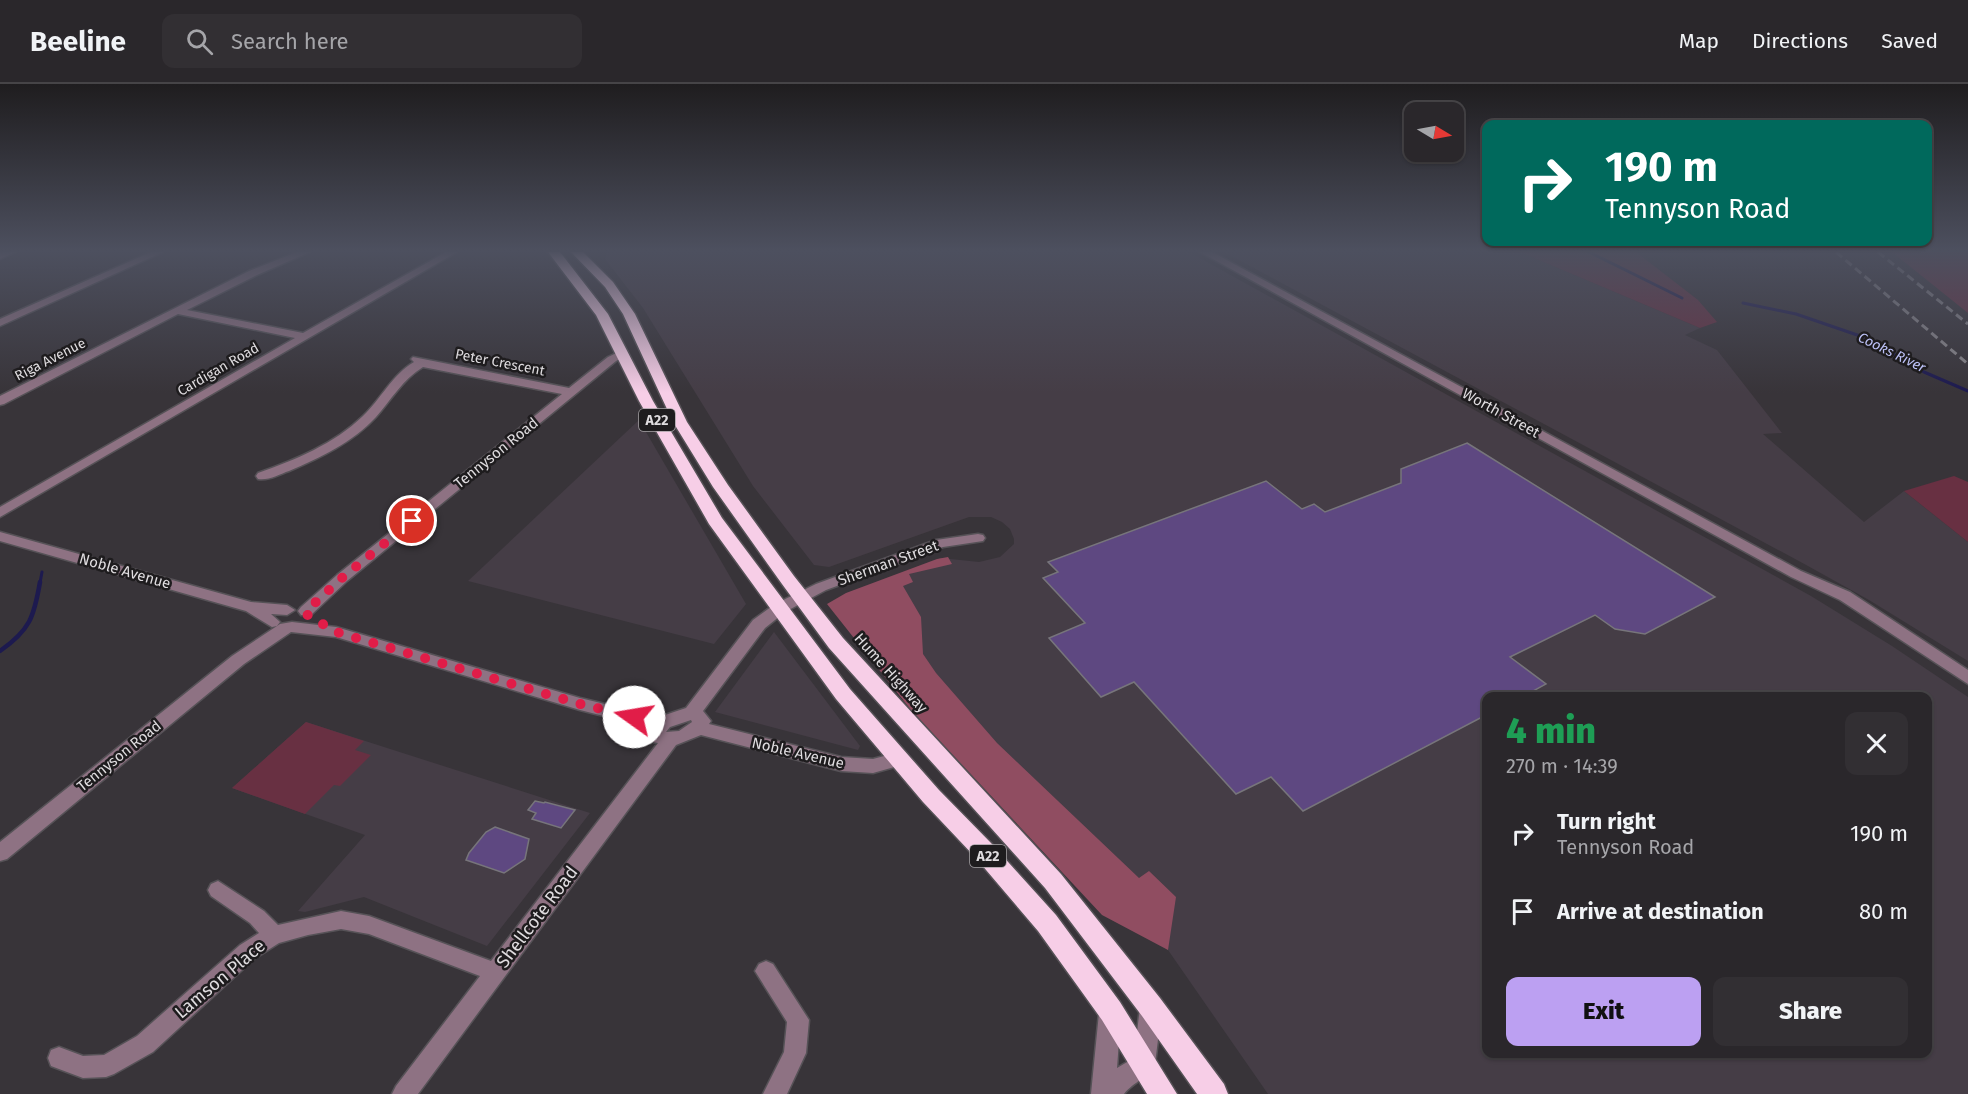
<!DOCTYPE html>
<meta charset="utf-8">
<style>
body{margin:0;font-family:"Fira Sans",sans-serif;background:#322f33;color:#f1f3f6;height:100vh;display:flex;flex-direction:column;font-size:22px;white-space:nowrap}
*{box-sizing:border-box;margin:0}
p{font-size:20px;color:#a5a5a9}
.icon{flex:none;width:33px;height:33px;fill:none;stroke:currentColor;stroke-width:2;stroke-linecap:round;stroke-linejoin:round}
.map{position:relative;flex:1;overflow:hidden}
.details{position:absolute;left:1482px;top:608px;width:450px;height:366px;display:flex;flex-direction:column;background:#2a272b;border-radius:12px;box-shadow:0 2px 4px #0004,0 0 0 2px #464447}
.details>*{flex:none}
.banner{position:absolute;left:1482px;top:36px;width:450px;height:126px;border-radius:12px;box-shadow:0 2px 4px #0004,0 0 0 2px #464447;background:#00695c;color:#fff;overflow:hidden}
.needle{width:39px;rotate:100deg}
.controls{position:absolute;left:1404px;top:18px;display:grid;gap:12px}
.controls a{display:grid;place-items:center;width:60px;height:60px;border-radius:12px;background:#2a272b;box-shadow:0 2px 4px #0004,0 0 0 2px #464447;font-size:30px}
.pin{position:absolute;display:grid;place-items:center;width:51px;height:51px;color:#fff;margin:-26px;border:3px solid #fff;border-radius:50%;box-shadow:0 2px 6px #0007}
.me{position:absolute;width:66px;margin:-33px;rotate:283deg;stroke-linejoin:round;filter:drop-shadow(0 0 4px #0008)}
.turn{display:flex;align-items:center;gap:21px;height:126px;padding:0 24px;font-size:27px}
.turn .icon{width:78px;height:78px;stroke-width:2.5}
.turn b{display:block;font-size:42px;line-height:51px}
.round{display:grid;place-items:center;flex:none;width:63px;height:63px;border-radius:12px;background:#322f33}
.head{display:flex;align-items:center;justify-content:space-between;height:102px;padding:0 24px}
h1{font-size:36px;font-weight:800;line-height:45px;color:#1e9e55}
.cta{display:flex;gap:12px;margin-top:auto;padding:12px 24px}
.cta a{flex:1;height:69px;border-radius:12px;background:#bca0f2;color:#111;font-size:24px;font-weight:800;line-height:69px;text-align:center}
.cta a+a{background:#322f33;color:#f1f3f6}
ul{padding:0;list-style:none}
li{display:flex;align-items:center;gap:18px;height:78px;padding:0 24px}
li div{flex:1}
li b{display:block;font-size:22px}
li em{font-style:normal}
header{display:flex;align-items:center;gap:36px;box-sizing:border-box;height:84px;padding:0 30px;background:#2a272b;border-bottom:2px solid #464447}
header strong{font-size:28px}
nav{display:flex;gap:33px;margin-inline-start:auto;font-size:21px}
.search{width:420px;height:54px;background:#322f33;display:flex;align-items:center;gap:15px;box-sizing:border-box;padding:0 21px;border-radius:12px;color:#a5a5a9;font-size:22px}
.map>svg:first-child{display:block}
.built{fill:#453d46;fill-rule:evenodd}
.green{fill:#683042}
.forest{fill:#904d61}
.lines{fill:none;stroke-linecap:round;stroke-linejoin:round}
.stream-far1{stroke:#1d1a4f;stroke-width:3}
.stream{stroke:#1d1a4f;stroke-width:4.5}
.building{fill:#5e4881;stroke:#77757b;stroke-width:1.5}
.minor-casing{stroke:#565257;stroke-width:3}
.highway-casing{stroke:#565257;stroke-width:3}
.minor{fill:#8e7283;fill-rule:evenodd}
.highway{fill:#f7cee7;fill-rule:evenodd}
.rail{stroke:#8b888c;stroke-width:3;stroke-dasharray:8 4.5;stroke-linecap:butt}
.route{stroke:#e11d48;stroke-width:10;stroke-dasharray:0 18}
.labels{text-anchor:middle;stroke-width:5;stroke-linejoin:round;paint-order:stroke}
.far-water-label{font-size:14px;font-style:italic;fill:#bbc0f5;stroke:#1e1c1e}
.far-street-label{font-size:14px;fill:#dfdcdf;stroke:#1e1c1e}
.shield{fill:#1e1c1e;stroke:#a5a2a5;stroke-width:1.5}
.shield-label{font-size:14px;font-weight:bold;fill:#dfdcdf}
.street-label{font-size:15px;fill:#dfdcdf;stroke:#1e1c1e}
.near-street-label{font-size:18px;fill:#dfdcdf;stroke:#1e1c1e}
</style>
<header>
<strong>Beeline</strong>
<div class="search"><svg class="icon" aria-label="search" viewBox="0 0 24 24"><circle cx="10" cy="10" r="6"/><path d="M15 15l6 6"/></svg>Search here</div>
<nav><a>Map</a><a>Directions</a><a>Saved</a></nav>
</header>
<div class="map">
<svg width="1968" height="1010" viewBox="0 0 1968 1010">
<rect width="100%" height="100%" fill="#383439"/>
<g class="built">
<path d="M 607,168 L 1189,168 L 1811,512 L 1892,562 L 1968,613 L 1968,1010 L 1268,1010 L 1168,866 L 1138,831 L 842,516 L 941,474 L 979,478 L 1000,473 L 1014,460 L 1014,455 L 1010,445 L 1002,438 L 991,433 L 969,433 L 829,483 L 814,481 L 753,402 L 643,224 L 605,175 ZM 1486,612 L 1928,612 L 1928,969 L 1486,969 Z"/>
<path d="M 1224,168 L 1520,168 L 1700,244 L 1685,251 L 1717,266 L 1782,349 L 1763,350 L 1864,438 L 1904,407 L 1968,458 L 1968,577 L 1869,516 L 1808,482 Z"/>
<path d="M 639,336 L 746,520 L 714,560 L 468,497 Z"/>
<path d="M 774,548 L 860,662 L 858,666 L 715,628 Z"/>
<path d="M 306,638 L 590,729 L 487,862 L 364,813 L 305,828 L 298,827 L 365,751 L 232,704 Z"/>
</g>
<g class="green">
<path d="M 1520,168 L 1636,168 L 1698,216 L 1717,238 L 1700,244 Z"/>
<path d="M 1892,168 L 1968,168 L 1968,229 Z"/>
<path d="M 1954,392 L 1968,398 L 1968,458 L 1904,407 Z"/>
<path d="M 306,638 L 364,657 L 355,666 L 371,671 L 340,702 L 334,701 L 305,730 L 232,704 Z"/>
</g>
<path class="forest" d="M 948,473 L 952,480 L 909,490 L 913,498 L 903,502 L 921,533 L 923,570 L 936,589 L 997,659 L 1139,794 L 1149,787 L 1176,813 L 1168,866 L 1102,831 L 911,626 L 827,520 L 846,509 L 937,475 Z"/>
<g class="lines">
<g class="stream-far1">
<path d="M 1589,168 L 1682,214"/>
<path d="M 1743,219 L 1796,230 L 1866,254 L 1924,288 L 1968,307"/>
<path d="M 40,499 L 42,488"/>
</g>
<path class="stream" d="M 0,567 C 30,546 34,533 40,498"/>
</g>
<g class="building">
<path d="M 1467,359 L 1715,513 L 1645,550 L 1615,545 L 1595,531 L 1510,573 L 1546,600 L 1524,612 L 1486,612 L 1486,631 L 1303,727 L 1271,693 L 1236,710 L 1134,598 L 1101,613 L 1049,554 L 1085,539 L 1043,494 L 1058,488 L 1048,478 L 1266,397 L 1302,425 L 1314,420 L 1325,428 L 1401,399 L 1401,385 Z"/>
<path d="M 535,717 L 544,719 L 545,718 L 575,726 L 561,744 L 532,735 L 536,729 L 528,726 Z"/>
<path d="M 495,743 L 529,755 L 525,775 L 504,789 L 466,776 L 469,769 L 486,748 Z"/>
</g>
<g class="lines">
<defs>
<g id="minor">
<path d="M 3,168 L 16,168 L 0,175 L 0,169 Z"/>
<path d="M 151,168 L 163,168 L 0,242 L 0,235 Z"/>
<path d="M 297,168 L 310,168 L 257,191 L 187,226 L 303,249 L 446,168 L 457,168 L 0,433 L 0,423 L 295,254 L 178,230 L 4,320 L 0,321 L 0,312 L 249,187 Z"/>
<path d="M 1200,168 L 1212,168 L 1801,487 L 1850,508 L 1968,586 L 1968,600 L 1840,516 L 1791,493 Z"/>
<path d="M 623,266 L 627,267 L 627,271 L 616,277 L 347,497 L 311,531 L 301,531 L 298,527 L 301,523 L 337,491 L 562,310 L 423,283 C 403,295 391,316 376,333 C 353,358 320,374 289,387 C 280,390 268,397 258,395 L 256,392 L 258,389 C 295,376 334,360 363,332 C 381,315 392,291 414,278 L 411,275 L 413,273 L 569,304 L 608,273 Z"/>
<path d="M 0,448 L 251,518 L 287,521 L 295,526 L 287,531 L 271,530 L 280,538 L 277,542 L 272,543 L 246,527 L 0,457 Z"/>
<path d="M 978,450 L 983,451 L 985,454 L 983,457 L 943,463 L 826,506 L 785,528 L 765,544 L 703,627 L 711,637 L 709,640 L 841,673 L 873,675 L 899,668 L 905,670 L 908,675 L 905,680 L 873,689 L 841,687 L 701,651 L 676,661 L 418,1010 L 392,1010 L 396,1002 L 480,892 L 369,850 L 341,845 L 308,851 L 279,859 L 254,875 L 153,968 L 114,990 L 106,993 L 83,994 L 51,982 L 48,974 L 51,966 L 59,963 L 83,972 L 104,971 L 137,952 L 240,861 L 259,849 L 250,839 L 211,812 L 208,806 L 211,800 L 218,797 L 264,827 L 278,841 L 341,827 L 369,832 L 491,877 L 658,659 L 653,658 L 648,648 L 651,644 L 580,626 L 336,553 L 291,548 L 244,580 L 7,775 L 0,777 L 0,758 L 232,572 L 280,540 L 292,538 L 336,543 L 580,614 L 659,633 L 686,624 L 753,536 L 775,520 L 816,500 L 936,456 ZM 691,636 L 692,638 L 679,647 L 666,648 L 670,643 Z"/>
<path d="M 766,877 L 773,880 L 809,936 L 806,969 L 787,1010 L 763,1010 L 784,968 L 787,938 L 755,887 L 759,880 Z"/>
<path d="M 1151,913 L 1159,916 L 1162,923 L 1155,980 C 1150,993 1133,998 1124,1010 L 1091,1010 L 1099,929 L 1102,922 L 1110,919 L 1118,922 L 1121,929 L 1117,984 L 1134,974 L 1140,923 L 1143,916 Z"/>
</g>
<g id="highway">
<path d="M 548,168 L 560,168 L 608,230 L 653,317 L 722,434 L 850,605 L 939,706 L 991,759 L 1056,831 L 1120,918 L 1177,1010 L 1147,1010 L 1102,936 L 1038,847 L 975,773 L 923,718 L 836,615 L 709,440 L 639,317 L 596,231 Z"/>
<path d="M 571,168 L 583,168 L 613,198 L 635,230 L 687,338 L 728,401 L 794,492 L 843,554 L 1061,790 L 1160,914 L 1224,1000 L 1228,1010 L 1197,1010 L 1142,932 L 1045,804 L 829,564 L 782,500 L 713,403 L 673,338 L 623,230 L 605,203 Z"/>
</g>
</defs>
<use href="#minor" class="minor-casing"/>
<use href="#highway" class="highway-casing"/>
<use href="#minor" class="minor"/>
<use href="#highway" class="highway"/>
<g class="rail">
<path d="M 1836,168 L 1968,280"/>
<path d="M 1878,168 L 1968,240"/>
</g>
</g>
<linearGradient id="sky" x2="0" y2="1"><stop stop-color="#1f1d1f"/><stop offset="0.54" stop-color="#4d505f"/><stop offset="1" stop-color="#4d505f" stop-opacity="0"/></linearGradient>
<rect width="1968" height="309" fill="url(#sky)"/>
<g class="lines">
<path class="route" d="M 412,437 L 342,494 L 306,527 L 306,530 L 336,548 L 580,620 L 634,633"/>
</g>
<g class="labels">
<g class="far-water-label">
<text transform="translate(1892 268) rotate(26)" y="5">Cooks River</text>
</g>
<g class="far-street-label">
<text transform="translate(50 275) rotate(-27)" y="5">Riga Avenue</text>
<text transform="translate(500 278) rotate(11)" y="5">Peter Crescent</text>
<text transform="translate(218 285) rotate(-30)" y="5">Cardigan Road</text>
</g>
<g class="shield">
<rect x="639" y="325" width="36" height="22" rx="4.5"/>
<rect x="970" y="761" width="36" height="22" rx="4.5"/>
</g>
<g class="shield-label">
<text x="657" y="341">A22</text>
<text x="988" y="777">A22</text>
</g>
<g class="street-label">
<text transform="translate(1501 329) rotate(29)" y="5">Worth Street</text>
<text transform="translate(496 369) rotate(-39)" y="5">Tennyson Road</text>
<text transform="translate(888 479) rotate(-20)" y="5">Sherman Street</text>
<text transform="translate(125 487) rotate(16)" y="5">Noble Avenue</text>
<text transform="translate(891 589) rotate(48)" y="5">Hume Highway</text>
<text transform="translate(798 669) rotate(13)" y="5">Noble Avenue</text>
<text transform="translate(119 672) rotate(-39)" y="5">Tennyson Road</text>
</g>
<g class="near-street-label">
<text transform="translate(537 833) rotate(-53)" y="6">Shellcote Road</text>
<text transform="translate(220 895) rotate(-40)" y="6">Lamson Place</text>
</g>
</g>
</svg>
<div class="controls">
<a><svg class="needle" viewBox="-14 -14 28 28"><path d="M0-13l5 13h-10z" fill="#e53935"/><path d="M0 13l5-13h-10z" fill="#a5a5a9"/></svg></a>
</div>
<div class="pin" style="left:412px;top:437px;background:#d93025"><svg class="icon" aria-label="arrive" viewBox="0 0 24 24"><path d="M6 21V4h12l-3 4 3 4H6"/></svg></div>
<svg class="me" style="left:634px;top:633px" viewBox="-20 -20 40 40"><circle r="19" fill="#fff"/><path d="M0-13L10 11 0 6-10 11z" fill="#e11d48"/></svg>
<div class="banner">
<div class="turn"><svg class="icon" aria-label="right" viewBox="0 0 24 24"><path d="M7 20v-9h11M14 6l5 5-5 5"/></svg><div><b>190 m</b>Tennyson Road</div></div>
</div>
<section class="details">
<div class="head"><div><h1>4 min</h1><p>270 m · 14:39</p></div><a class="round"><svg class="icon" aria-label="close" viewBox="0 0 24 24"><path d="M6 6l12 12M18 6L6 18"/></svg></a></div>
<ul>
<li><svg class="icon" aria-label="right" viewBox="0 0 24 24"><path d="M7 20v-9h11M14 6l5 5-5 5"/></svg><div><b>Turn right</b><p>Tennyson Road</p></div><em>190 m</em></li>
<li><svg class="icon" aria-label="arrive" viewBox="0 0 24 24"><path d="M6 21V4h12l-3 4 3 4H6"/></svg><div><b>Arrive at destination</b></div><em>80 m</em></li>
</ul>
<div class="cta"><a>Exit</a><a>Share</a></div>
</section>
</div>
